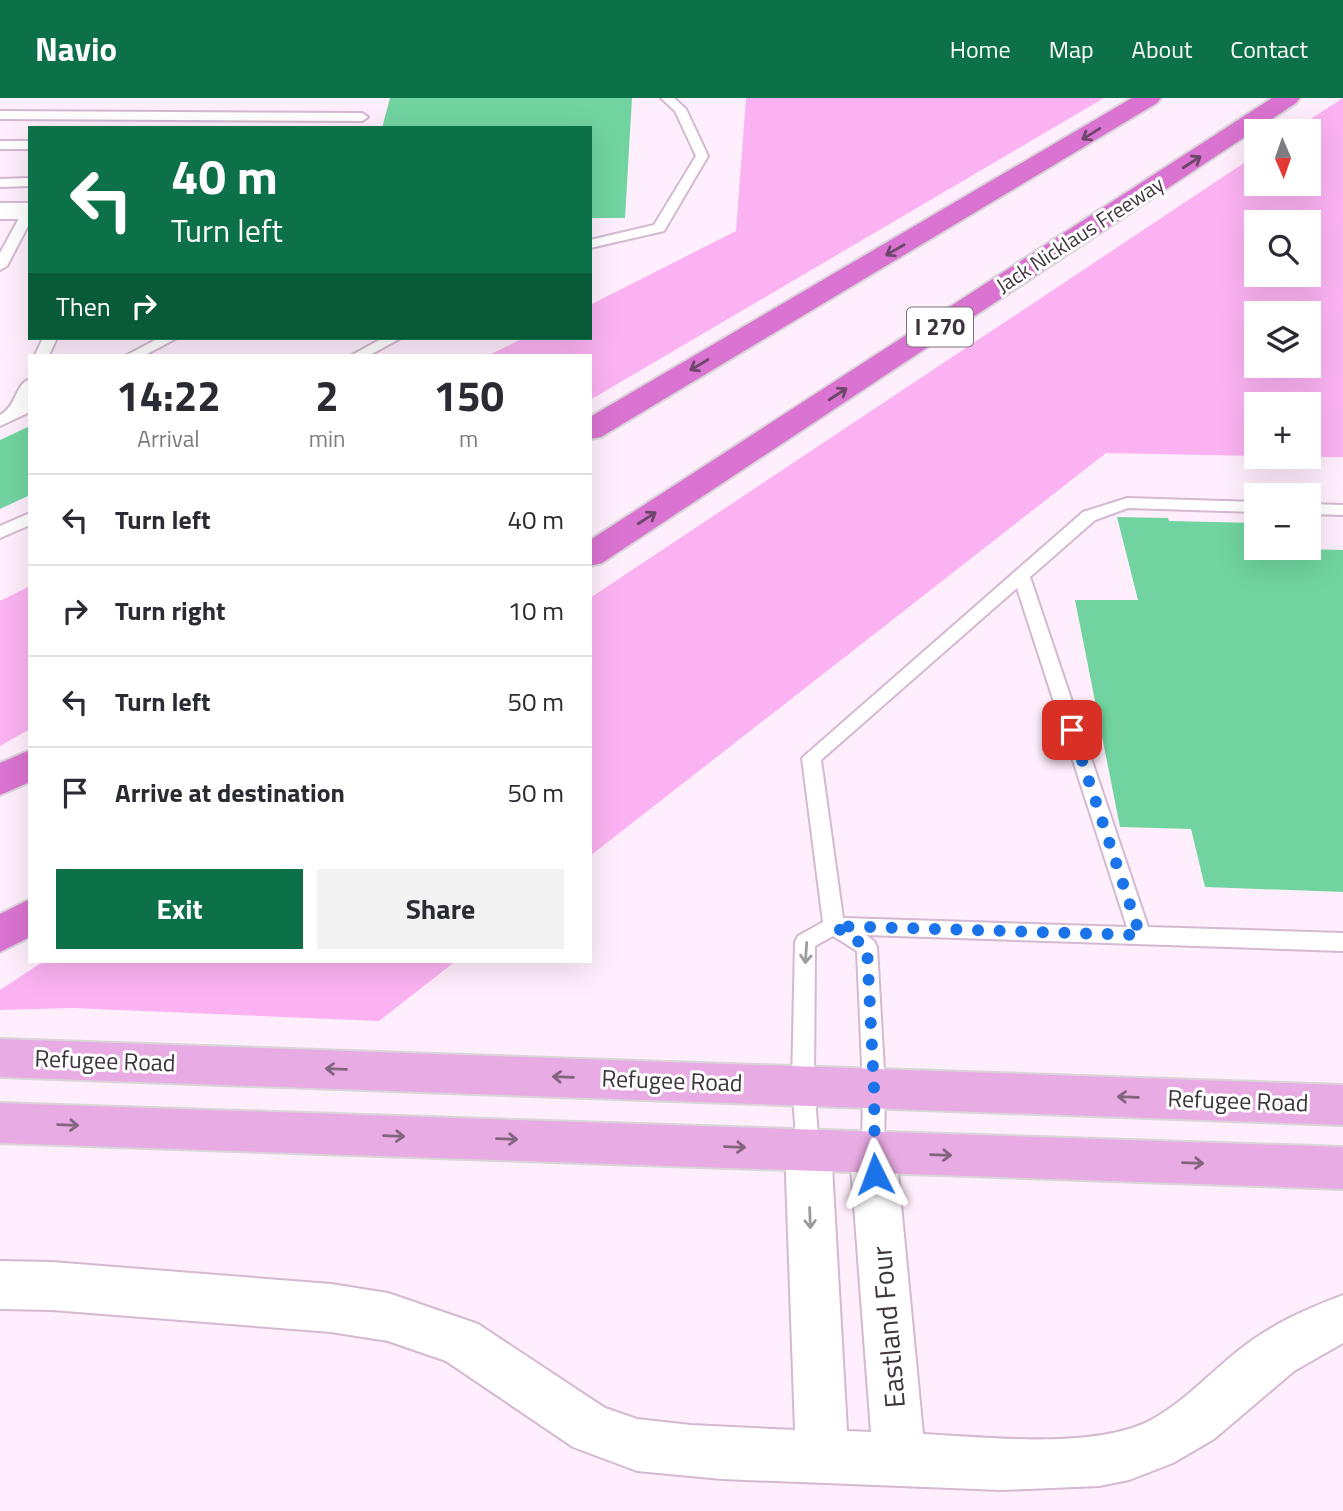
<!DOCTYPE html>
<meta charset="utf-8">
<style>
body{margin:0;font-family:"Titillium Web",sans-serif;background:#f2f2f3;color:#2b2b33;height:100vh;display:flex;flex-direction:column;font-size:26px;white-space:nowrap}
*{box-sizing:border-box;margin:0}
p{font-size:23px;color:#7c7c81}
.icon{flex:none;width:38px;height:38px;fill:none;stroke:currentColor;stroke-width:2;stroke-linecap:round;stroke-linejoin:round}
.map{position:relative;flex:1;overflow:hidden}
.drawer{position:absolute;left:28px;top:256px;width:564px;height:609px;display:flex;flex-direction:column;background:#fff;border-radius:0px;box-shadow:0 7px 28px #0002}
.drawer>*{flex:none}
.banner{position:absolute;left:28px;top:28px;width:564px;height:214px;border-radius:0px;box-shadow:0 7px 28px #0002;background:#0c7148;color:#fff;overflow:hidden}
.needle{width:46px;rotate:178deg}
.controls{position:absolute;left:1244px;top:21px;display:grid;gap:14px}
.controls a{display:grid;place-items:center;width:77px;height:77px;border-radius:0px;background:#fff;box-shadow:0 7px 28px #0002;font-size:35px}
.pin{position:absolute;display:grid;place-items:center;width:60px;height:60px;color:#fff;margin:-30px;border-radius:14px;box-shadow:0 4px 10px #0006}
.me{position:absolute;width:77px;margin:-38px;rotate:357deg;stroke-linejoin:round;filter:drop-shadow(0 0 5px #0008)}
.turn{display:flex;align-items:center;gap:24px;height:147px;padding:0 28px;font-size:32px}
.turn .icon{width:91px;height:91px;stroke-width:2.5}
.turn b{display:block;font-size:49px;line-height:60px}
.then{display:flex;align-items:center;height:66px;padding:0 28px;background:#0003;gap:14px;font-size:26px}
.eta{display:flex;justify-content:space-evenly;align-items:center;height:119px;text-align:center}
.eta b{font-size:42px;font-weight:700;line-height:49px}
.action{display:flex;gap:14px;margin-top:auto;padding:14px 28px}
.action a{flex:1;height:80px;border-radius:0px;background:#0c7148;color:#fff;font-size:28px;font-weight:700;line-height:80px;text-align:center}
.action a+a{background:#f2f2f3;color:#2b2b33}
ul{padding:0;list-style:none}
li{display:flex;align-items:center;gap:21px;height:91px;padding:0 28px;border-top:2px solid #e1e1e2}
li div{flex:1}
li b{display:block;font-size:26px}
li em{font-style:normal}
header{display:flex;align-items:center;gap:42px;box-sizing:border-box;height:98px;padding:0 35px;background:#0c7148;color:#fff}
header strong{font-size:33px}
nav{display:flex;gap:38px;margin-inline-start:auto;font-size:24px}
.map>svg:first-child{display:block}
.green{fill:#fbb2f2;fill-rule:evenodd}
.building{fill:#71d4a0}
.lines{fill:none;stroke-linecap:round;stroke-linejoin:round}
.lane-casing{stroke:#d4b9d0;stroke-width:4}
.street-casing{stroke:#d4b9d0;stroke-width:4}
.primary-casing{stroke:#d8d6d8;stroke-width:4}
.highway-casing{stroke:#d8d6d8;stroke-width:4}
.lane{fill:#fff;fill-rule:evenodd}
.street{fill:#fff;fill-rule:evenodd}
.primary{fill:#e9abe3;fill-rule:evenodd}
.highway{fill:#da73d1;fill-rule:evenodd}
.oneway{stroke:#6d4769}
.oneway2{stroke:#9e9a9e}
.oneway3{stroke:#82647f}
.route{stroke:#1a73e8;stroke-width:12;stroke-dasharray:0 21.6}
.labels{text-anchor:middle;stroke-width:6;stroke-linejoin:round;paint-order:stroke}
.far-street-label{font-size:21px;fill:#3e343d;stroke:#fff}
.shield{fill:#fff;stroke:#787177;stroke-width:2}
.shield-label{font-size:23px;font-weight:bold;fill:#3e343d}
.street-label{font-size:24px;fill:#3e343d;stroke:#fff}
.near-street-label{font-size:28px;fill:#3e343d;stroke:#fff}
</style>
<header>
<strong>Navio</strong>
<nav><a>Home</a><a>Map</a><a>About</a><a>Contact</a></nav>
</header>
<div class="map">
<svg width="1343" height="1413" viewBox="0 0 1343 1413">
<rect width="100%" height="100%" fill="#ffeefc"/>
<g class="green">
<path d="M 746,0 L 1104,0 L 590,302 L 590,257 L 489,257 L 524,240 L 590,240 L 590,207 L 736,133 Z"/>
<path d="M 1343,0 L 1343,359 L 1306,359 L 1309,359 L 1309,306 L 1256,306 L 1256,358 L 1106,355 L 590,758 L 590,500 L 1256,57 L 1256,86 L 1309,86 L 1309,33 L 1292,33 ZM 1309,124 L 1309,177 L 1256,177 L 1256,124 ZM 1309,215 L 1309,268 L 1256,268 L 1256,215 Z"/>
<path d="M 30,488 L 30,631 L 0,648 L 0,503 Z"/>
<path d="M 44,863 L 456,863 L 379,923 L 72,910 L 0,912 L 0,892 Z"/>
</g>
<g class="building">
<path d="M 390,0 L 632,0 L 625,120 L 590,120 L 590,30 L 382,30 Z"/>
<path d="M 30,328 L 30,397 L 0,411 L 0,342 Z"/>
<path d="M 1117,419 L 1168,420 L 1169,423 L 1256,425 L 1256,450 L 1343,452 L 1343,794 L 1205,789 L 1191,731 L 1120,729 L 1075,502 L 1138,502 Z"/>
</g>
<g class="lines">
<defs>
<g id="lane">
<path d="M 661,0 L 674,0 L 686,11 L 708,58 L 664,133 L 590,150 L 590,142 L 654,127 L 696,58 L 675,13 Z"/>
<path d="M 0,13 L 362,15 L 368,19 L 362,23 L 0,21 Z"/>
<rect x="0" y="43" width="30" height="8"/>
<path d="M 30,80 L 30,88 L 0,89 L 0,81 Z"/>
<path d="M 30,109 L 30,124 L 7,168 L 0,172 L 0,155 L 23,113 Z"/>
<path d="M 43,240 L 57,240 L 49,257 L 35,257 Z"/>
<path d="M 159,240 L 177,240 L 145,257 L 127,257 Z"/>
<path d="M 383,240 L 401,240 L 370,257 L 352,257 Z"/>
<path d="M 30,281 L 30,314 L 0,328 L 0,317 C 17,308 15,286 30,281 Z"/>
<path d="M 1127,400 L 1256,404 L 1256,414 L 1128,410 L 1095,422 L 1030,479 L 1148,829 L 1343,835 L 1343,853 L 866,837 L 874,843 L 877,849 L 885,990 L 884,1054 L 881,1061 L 873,1064 L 865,1061 L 862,1054 L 863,990 L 857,853 L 833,838 L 815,848 L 814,987 L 819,1051 L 816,1058 L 808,1061 L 800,1058 L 797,1051 L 792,987 L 795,844 L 798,838 L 823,824 L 802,660 L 1083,414 ZM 1017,490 L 1127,829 L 843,820 L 821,662 Z"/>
<path d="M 1309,406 L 1343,407 L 1343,417 L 1309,416 Z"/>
<path d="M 30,415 L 30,427 L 0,440 L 0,428 Z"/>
</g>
<g id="street">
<rect x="0" y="105" width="30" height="16"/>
<path d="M 808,1030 L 824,1036 L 831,1051 L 847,1333 L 871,1334 L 850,1054 L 857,1039 L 873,1033 L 889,1039 L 896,1054 L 923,1336 C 985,1339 1095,1352 1151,1322 C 1184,1304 1210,1275 1239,1252 C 1270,1227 1306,1211 1343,1197 L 1343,1245 L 1294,1273 L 1214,1341 L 1173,1365 L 1129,1382 L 1099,1388 L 1001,1392 L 722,1381 L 637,1373 L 573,1349 L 446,1263 L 388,1243 L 331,1234 L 52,1212 L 0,1211 L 0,1163 L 52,1164 L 331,1186 L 388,1195 L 478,1226 L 605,1310 L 637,1321 L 691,1327 L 795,1332 L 785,1051 L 792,1036 Z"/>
</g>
<g id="primary">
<path d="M 0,941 L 1343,987 L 1343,1027 L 0,979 Z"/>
<path d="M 0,1005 L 1343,1049 L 1343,1091 L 0,1045 Z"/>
</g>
<g id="highway">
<path d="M 1132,0 L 1161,0 L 1157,5 L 601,339 L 590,341 L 590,319 Z"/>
<path d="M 1272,0 L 1300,0 L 1296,5 L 602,465 L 590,468 L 590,442 Z"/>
<path d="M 30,652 L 30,684 L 0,697 L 0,665 Z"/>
<path d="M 30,801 L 30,839 L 0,854 L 0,816 Z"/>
</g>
</defs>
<use href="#lane" class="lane-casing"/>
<use href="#street" class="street-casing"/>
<use href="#primary" class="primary-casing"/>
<use href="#highway" class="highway-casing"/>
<use href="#lane" class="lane"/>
<use href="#street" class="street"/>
<use href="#primary" class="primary"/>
<use href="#highway" class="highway"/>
</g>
<defs><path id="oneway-shaft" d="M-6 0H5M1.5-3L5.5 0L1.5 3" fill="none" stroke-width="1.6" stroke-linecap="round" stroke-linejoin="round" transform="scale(1.75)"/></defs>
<g class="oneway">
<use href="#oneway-shaft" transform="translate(1091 36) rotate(148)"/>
<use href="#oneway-shaft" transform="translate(1192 64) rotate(-33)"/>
<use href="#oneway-shaft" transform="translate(895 152) rotate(150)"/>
<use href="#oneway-shaft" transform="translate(699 267) rotate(149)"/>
<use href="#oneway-shaft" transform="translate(838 296) rotate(-33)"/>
<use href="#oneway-shaft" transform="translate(647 420) rotate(-33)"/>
</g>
<g class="oneway2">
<use href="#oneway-shaft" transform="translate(806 855) rotate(94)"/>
<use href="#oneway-shaft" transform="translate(810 1120) rotate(88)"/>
</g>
<g class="oneway3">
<use href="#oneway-shaft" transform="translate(336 971) rotate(-178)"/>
<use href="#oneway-shaft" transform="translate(563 979) rotate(-178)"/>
<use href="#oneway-shaft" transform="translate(1128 999) rotate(-178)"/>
<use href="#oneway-shaft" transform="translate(68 1027) rotate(2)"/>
<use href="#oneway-shaft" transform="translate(394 1038) rotate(2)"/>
<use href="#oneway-shaft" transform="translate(507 1041) rotate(2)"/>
<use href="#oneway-shaft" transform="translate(735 1049) rotate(2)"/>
<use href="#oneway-shaft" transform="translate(941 1057) rotate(2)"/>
<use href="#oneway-shaft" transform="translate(1193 1065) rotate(2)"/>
</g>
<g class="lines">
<path class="route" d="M 875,1076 L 874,990 L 867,849 L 834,828 L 1140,837 L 1072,632"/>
</g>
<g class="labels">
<g class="far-street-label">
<text transform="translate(1080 137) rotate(-33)" y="7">Jack Nicklaus Freeway</text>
</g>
<rect class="shield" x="907" y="209.5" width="66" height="39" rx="5"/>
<g class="shield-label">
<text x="940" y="237">I 270</text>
</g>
<g class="street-label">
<text transform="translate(105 963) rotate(2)" y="8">Refugee Road</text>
<text transform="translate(672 983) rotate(2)" y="8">Refugee Road</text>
<text transform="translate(1238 1003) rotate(2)" y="8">Refugee Road</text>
</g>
<g class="near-street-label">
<text transform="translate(888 1229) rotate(-95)" y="10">Eastland Four</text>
</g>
</g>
</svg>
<div class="controls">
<a><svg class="needle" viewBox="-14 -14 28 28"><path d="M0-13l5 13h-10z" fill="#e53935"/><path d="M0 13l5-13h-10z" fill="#7c7c81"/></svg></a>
<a><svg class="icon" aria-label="search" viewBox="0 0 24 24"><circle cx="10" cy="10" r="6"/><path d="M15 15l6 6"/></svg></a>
<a><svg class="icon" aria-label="layers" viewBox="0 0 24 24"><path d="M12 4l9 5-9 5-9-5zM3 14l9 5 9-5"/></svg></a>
<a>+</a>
<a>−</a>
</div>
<div class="pin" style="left:1072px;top:632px;background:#d93025"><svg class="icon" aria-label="arrive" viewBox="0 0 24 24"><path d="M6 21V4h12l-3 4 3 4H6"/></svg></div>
<svg class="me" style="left:875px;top:1076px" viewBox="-20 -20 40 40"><path d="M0-17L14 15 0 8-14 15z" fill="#1a73e8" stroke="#fff" stroke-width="4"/></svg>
<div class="banner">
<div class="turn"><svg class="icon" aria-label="left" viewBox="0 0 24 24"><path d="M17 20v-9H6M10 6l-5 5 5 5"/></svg><div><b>40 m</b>Turn left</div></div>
<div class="then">Then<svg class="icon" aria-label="right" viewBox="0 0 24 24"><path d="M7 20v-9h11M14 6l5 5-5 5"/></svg></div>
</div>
<section class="drawer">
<div class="eta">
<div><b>14:22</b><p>Arrival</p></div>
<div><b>2</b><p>min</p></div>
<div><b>150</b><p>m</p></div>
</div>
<ul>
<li><svg class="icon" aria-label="left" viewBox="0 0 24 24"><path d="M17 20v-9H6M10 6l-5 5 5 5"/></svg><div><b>Turn left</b></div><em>40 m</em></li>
<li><svg class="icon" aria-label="right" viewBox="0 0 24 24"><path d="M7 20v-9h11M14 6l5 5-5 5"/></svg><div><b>Turn right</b></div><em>10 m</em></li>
<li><svg class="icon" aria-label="left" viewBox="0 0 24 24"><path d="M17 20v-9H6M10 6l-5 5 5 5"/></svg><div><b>Turn left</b></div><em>50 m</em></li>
<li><svg class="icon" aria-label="arrive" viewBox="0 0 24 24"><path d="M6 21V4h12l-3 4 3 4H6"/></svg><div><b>Arrive at destination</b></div><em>50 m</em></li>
</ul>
<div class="action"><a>Exit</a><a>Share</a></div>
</section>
</div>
